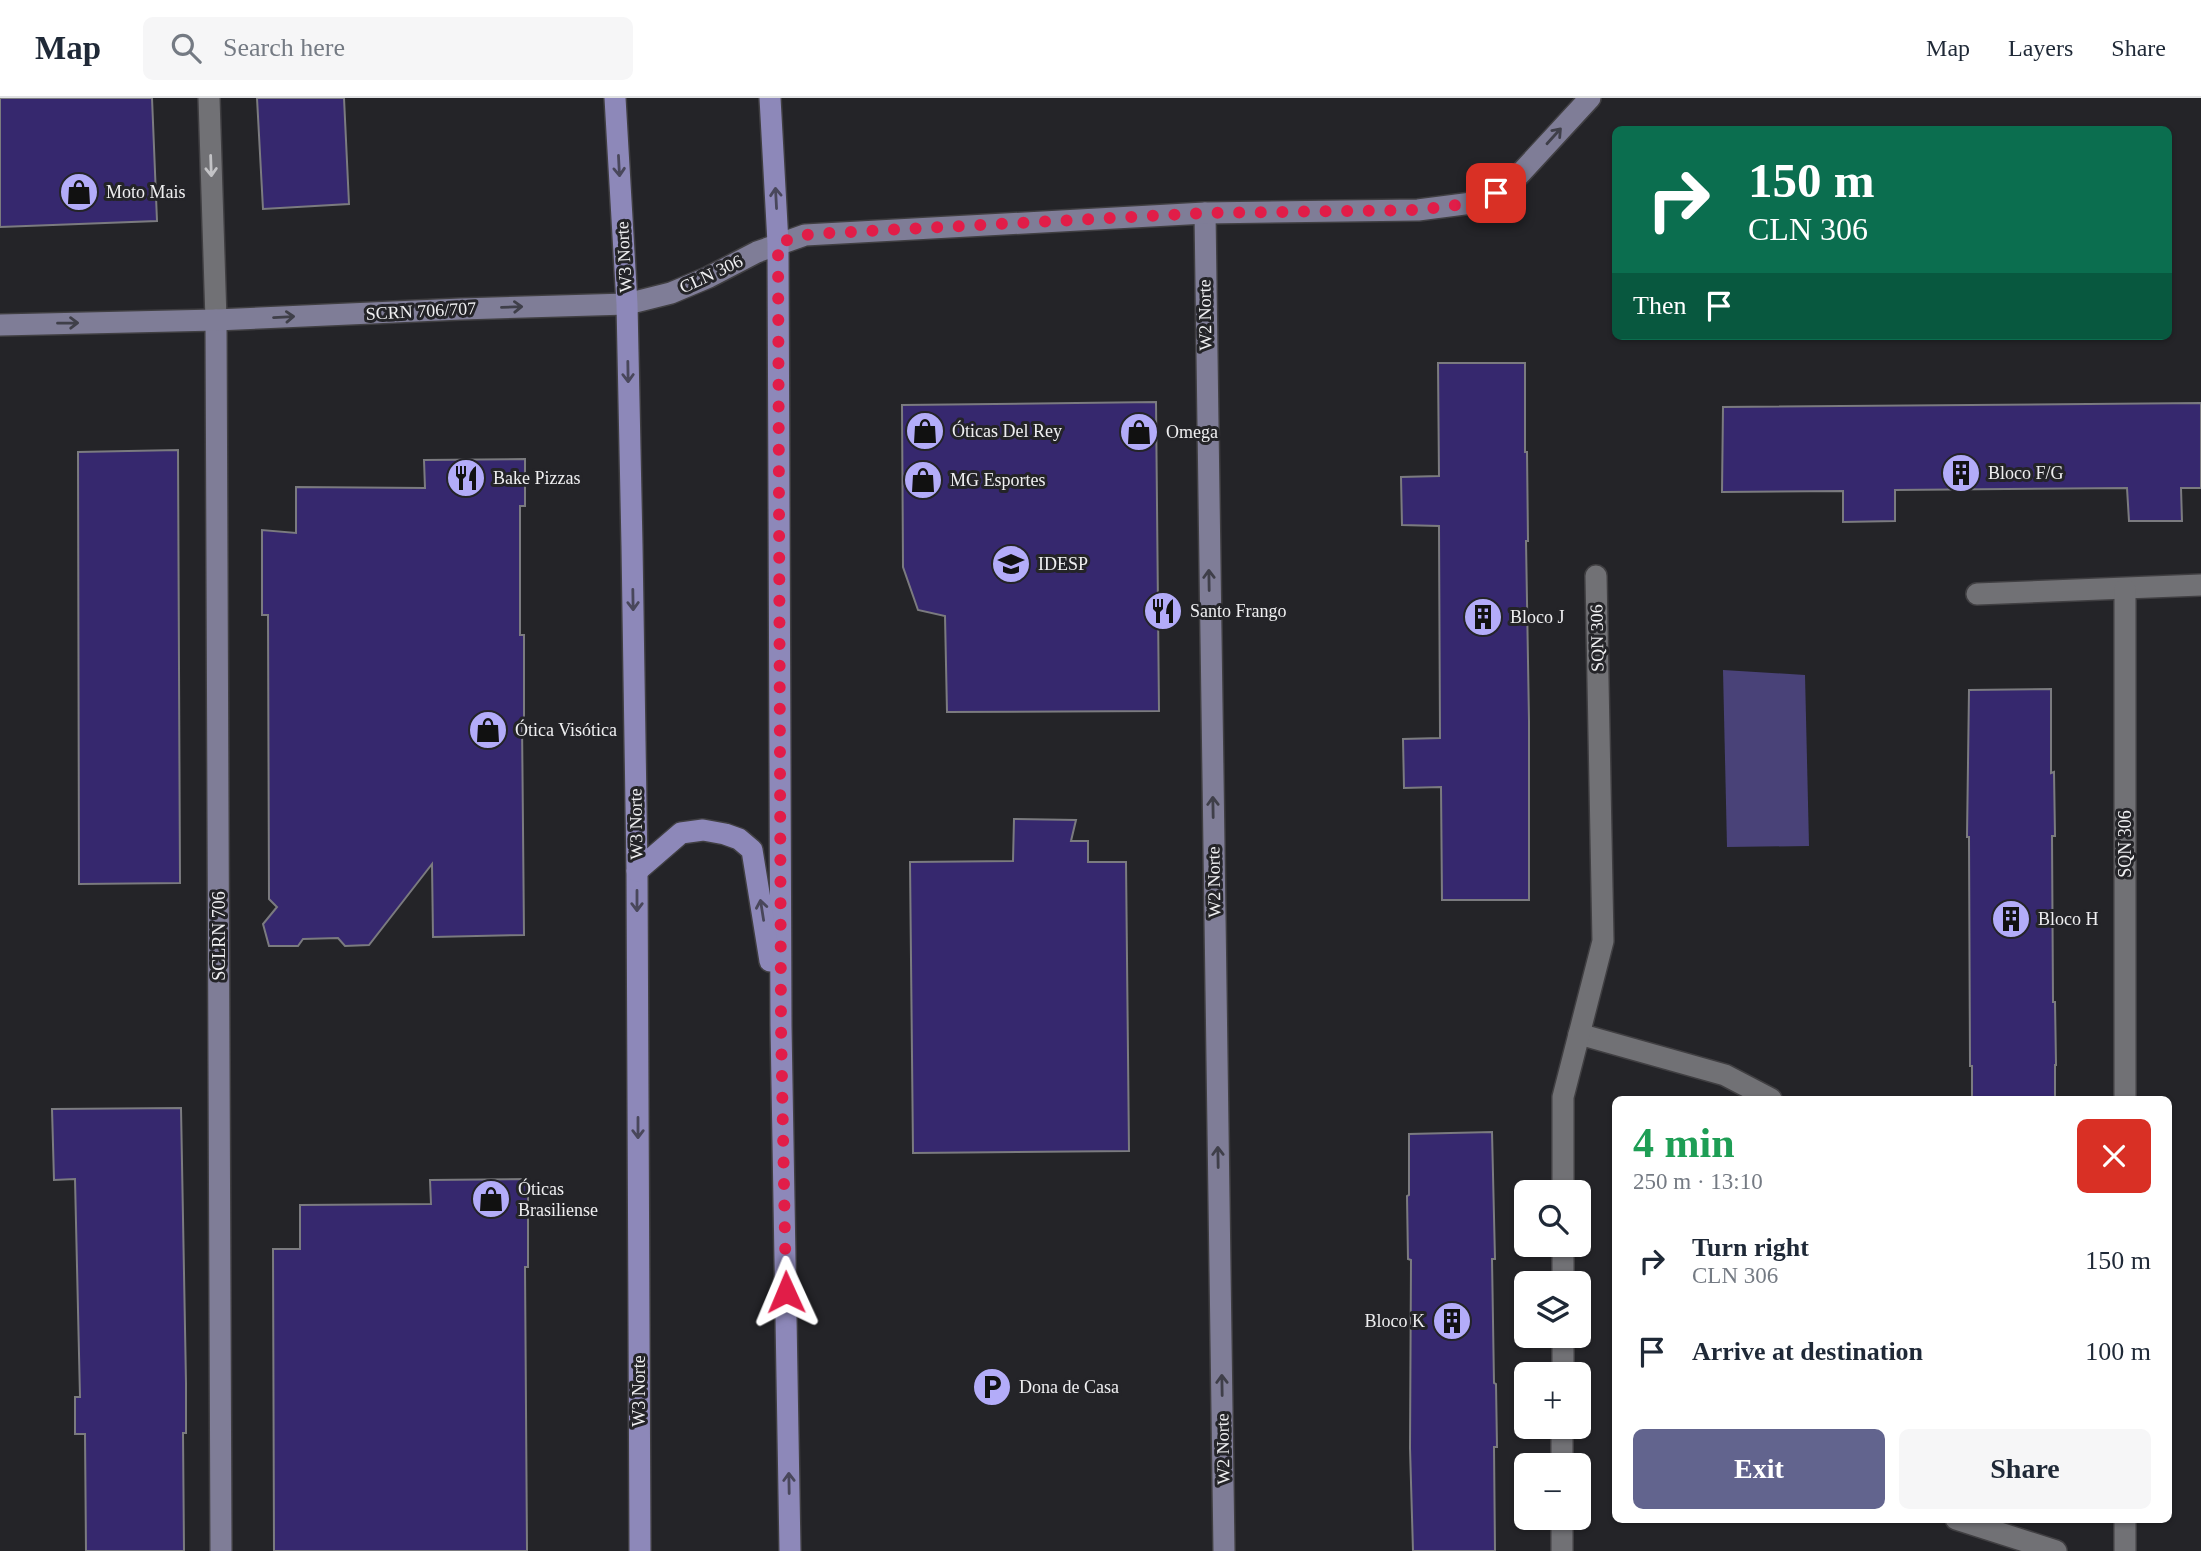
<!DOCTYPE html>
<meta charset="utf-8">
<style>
body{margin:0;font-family:"Times New Roman",serif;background:#f6f6f7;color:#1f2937;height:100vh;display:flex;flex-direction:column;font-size:26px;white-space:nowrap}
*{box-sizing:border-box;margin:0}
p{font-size:23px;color:#747a83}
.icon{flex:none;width:38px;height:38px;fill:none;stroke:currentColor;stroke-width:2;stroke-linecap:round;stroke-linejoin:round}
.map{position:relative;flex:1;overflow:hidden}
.panel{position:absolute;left:1612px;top:998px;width:560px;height:427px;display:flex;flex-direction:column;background:#fff;border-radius:10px;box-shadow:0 2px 5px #0004}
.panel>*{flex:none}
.guide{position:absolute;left:1612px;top:28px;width:560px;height:214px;border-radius:10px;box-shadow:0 2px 5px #0004;background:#0b6e4f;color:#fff;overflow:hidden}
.buttons{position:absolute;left:1514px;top:1082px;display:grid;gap:14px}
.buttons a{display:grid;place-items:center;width:77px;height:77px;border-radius:10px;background:#fff;box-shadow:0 2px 5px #0004;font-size:35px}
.pin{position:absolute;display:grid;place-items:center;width:60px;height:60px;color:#fff;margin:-30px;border-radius:14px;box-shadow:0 4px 10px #0006}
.me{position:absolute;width:77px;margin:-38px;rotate:359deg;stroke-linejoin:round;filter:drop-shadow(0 0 5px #0008)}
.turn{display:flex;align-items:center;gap:24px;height:147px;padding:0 21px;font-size:32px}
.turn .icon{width:91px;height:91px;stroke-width:2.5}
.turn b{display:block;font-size:49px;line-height:60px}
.then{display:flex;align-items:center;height:66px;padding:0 21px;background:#0003;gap:14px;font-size:26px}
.round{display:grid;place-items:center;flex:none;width:74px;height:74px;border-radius:10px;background:#f6f6f7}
.headline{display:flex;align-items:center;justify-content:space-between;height:119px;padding:0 21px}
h1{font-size:42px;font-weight:600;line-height:52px;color:#1e9e55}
.primary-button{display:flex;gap:14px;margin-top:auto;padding:14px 21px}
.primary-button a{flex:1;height:80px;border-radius:10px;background:#62648e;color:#fff;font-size:28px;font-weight:600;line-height:80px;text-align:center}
.primary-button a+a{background:#f6f6f7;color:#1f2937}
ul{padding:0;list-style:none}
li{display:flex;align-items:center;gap:21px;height:91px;padding:0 21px}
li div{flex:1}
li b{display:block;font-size:26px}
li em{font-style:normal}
header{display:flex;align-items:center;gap:42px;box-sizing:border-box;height:98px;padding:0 35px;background:#fff;border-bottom:2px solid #e0e1e3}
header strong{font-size:33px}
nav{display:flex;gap:38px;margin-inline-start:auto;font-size:24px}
.search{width:490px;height:63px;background:#f6f6f7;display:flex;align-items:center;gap:18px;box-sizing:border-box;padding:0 24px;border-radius:10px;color:#747a83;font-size:26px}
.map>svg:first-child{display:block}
.green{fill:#494278}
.building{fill:#36286e;stroke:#7b7b7f;stroke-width:2}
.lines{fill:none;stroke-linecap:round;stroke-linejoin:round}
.street-casing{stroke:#403f42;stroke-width:24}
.secondary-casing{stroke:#403f42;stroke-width:24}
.primary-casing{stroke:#403f42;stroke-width:24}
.street{stroke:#717175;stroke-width:21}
.secondary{stroke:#7f7d97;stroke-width:21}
.primary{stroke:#8d88b9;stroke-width:21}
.oneway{stroke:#3f3f49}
.oneway2{stroke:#c3c3c6}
.oneway3{stroke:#49475b}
.route{stroke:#e11d48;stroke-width:12;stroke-dasharray:0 21.6}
.labels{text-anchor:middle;stroke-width:6;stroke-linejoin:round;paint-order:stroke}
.poi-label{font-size:18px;fill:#efeff1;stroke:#242428;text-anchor:start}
.street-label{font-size:18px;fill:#efeff1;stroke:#242428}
</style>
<header>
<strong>Map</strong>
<div class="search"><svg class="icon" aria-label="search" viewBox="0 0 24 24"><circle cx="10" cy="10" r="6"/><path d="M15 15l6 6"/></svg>Search here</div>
<nav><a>Map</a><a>Layers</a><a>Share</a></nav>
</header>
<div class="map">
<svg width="2201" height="1453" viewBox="0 0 2201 1453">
<rect width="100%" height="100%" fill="#242428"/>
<path class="green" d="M 1723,572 L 1805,577 L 1809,748 L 1727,749 Z"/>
<g class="building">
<path d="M 0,0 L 152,0 L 157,123 L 0,129 Z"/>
<path d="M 257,0 L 344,0 L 349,106 L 263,111 Z"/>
<path d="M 1438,265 L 1525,265 L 1525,354 L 1527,354 L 1528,443 L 1526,443 L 1529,623 L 1529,802 L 1442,802 L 1441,689 L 1404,690 L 1403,641 L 1440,640 L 1439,428 L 1402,427 L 1401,379 L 1439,378 Z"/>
<path d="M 1156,304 L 1159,613 L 947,614 L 945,518 L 918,512 L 903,469 L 902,307 Z"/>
<path d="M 2201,305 L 2201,390 L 2181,390 L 2182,423 L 2129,423 L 2127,390 L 1895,392 L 1895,423 L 1843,424 L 1843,393 L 1722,394 L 1723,309 Z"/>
<path d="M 178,352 L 180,785 L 79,786 L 78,354 Z"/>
<path d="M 525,361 L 525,408 L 520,408 L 520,537 L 524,537 L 524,623 L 522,623 L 524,837 L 433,839 L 432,766 L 369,847 L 345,848 L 338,840 L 303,841 L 298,848 L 269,848 L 263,826 L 277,809 L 269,801 L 268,517 L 262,517 L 262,432 L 296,435 L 296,389 L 425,390 L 424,362 Z"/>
<path d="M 2051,591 L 2051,675 L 2054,674 L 2055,738 L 2052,738 L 2053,904 L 2055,904 L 2056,967 L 2055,967 L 2055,1001 L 1972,1001 L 1972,968 L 1970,968 L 1969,739 L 1967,739 L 1969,592 Z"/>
<path d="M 1014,721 L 1076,722 L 1071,743 L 1088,743 L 1088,764 L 1126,764 L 1129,1053 L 913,1055 L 910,764 L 1013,763 Z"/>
<path d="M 181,1010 L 186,1285 L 186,1335 L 183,1335 L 184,1453 L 86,1453 L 85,1336 L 75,1336 L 75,1299 L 80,1299 L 75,1081 L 54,1082 L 52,1011 Z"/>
<path d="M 1492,1034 L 1495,1161 L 1492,1161 L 1494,1285 L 1496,1286 L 1497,1349 L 1494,1349 L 1495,1453 L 1413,1453 L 1410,1350 L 1411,1162 L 1408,1161 L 1407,1098 L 1409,1097 L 1409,1036 Z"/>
<path d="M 528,1081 L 528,1169 L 525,1169 L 527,1453 L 274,1453 L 273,1151 L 300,1151 L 300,1107 L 431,1106 L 430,1082 Z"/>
</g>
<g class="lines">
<defs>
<g id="street">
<path d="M 209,0 L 216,222"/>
<path d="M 1977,496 L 2201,487"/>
<path d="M 1579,936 L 1725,977 L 1771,1001"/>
<path d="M 2125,1001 L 2125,491"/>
<path d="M 1563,1094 L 1563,999 L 1603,843 L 1596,478"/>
<path d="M 1563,1185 L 1563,1146"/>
<path d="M 1563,1276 L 1563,1237"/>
<path d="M 1562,1367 L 1562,1328"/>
<path d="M 1956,1421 L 2056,1453"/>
<path d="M 1562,1453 L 1562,1419"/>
<path d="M 2125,1453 L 2125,1421"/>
</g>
<g id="secondary">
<path d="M 1205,115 L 1224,1453"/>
<path d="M 216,222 L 221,1453"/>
<path d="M 0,227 L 216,222 L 461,211 L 627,206 L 671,195 L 709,179 L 757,154 L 805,137 L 1205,115 L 1418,112 L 1472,105 L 1496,95 L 1519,77 L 1590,0"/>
</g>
<g id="primary">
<path d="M 615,0 L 627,206 L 632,448 L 637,773 L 640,1453"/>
<path d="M 770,0 L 778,145 L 781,928 L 790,1453"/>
<path d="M 637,773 L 681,735 L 703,732 L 725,736 L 739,741 L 752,752 L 770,863"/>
</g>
</defs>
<use href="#street" class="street-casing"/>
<use href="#secondary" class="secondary-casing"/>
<use href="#primary" class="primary-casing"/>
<use href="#street" class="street"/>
<use href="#secondary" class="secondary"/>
<use href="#primary" class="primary"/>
</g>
<defs><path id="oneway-shaft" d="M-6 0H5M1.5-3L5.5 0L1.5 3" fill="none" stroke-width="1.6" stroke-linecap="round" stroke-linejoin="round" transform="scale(1.75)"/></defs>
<g class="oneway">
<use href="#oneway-shaft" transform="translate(1554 38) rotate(-48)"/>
<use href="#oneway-shaft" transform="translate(512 209) rotate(-2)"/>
<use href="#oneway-shaft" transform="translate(284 219) rotate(-3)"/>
<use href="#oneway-shaft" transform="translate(68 225) rotate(-1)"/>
<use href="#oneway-shaft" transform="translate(1209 482) rotate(-91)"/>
<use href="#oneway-shaft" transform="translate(1213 709) rotate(-91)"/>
<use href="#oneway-shaft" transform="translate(1218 1059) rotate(-91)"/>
<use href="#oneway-shaft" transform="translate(1222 1287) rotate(-91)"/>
</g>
<use class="oneway2" href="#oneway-shaft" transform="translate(211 68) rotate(88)"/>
<g class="oneway3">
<use href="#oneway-shaft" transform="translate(619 68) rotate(87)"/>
<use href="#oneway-shaft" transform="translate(776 100) rotate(-93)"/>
<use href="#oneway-shaft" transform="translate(628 274) rotate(89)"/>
<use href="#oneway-shaft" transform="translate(633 502) rotate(89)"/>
<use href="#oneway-shaft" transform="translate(637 803) rotate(90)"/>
<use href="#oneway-shaft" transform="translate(762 812) rotate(-99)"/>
<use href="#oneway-shaft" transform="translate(638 1030) rotate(90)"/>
<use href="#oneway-shaft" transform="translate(789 1385) rotate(-91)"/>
</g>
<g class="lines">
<path class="route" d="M 786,1194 L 781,928 L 778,145 L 805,137 L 830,135 L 1205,115 L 1418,112 L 1472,105 L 1496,95"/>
</g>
<defs>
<symbol id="shop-disc" viewBox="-11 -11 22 22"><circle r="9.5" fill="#b3acf9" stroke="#242428"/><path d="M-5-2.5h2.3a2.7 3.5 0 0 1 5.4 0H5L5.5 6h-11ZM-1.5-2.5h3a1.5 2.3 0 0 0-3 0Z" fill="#111"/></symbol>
<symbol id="building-disc" viewBox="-11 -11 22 22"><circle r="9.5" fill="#b3acf9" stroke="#242428"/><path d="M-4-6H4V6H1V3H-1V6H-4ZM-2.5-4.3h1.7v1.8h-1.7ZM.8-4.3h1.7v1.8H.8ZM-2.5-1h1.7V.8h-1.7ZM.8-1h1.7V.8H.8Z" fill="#111"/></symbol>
<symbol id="restaurant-disc" viewBox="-11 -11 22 22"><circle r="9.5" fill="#b3acf9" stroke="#242428"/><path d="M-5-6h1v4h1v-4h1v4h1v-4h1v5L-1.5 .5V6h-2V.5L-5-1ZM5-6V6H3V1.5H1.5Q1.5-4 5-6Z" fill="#111"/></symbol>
<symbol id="school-disc" viewBox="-11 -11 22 22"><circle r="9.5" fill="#b3acf9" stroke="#242428"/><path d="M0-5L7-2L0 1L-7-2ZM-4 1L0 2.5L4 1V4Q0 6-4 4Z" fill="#111"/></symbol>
<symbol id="parking-disc" viewBox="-11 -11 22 22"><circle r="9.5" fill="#b3acf9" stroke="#242428"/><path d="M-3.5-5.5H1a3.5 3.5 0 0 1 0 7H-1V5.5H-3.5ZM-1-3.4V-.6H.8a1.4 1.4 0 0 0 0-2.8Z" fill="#111"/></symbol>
</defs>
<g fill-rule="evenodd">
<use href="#shop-disc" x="57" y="72" width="44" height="44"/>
<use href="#shop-disc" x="903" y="311" width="44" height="44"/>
<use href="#shop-disc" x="1117" y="312" width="44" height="44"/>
<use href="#building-disc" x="1939" y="353" width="44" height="44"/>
<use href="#restaurant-disc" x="444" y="358" width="44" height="44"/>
<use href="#shop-disc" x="901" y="360" width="44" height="44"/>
<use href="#school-disc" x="989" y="444" width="44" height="44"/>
<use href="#restaurant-disc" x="1141" y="491" width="44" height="44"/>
<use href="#building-disc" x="1461" y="497" width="44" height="44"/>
<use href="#shop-disc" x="466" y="610" width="44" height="44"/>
<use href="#building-disc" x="1989" y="799" width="44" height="44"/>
<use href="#shop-disc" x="469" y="1079" width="44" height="44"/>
<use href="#building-disc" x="1430" y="1201" width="44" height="44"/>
<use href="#parking-disc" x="970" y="1267" width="44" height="44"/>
</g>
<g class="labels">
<g class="poi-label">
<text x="106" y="100">Moto Mais</text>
<text x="952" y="339">Óticas Del Rey</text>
<text x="1166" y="340">Omega</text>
<text x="1988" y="381">Bloco F/G</text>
<text x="493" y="386">Bake Pizzas</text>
<text x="950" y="388">MG Esportes</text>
<text x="1038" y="472">IDESP</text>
<text x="1190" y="519">Santo Frango</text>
<text x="1510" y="525">Bloco J</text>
<text x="515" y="638">Ótica Visótica</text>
<text x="2038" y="827">Bloco H</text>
<text x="518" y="1097">Óticas<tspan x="518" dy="21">Brasiliense</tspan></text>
<text x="1425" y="1229" text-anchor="end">Bloco K</text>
<text x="1019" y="1295">Dona de Casa</text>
</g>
<g class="street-label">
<text transform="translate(624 159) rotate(-93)" y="6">W3 Norte</text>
<text transform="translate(711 176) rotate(-25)" y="6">CLN 306</text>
<text transform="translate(421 213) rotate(-3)" y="6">SCRN 706/707</text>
<text transform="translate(1205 217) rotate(-91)" y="6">W2 Norte</text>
<text transform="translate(1597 540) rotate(-91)" y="6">SQN 306</text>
<text transform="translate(636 726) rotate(-91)" y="6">W3 Norte</text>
<text transform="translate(2125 746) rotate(-90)" y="6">SQN 306</text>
<text transform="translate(1214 784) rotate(-91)" y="6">W2 Norte</text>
<text transform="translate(219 838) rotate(-90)" y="6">SCLRN 706</text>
<text transform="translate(639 1293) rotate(-90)" y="6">W3 Norte</text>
<text transform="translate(1223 1351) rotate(-91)" y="6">W2 Norte</text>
</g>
</g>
</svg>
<div class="buttons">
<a><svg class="icon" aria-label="search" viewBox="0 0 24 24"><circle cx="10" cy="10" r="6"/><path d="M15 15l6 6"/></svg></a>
<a><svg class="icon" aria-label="layers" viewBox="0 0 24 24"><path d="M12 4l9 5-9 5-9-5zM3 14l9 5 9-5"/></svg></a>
<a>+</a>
<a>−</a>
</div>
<div class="pin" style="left:1496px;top:95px;background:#d93025"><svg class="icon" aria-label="arrive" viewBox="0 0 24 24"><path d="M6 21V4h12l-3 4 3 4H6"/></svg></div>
<svg class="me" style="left:786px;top:1194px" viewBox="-20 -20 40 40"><path d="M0-17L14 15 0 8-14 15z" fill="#e11d48" stroke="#fff" stroke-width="4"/></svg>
<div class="guide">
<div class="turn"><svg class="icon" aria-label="right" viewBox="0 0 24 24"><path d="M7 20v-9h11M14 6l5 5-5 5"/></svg><div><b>150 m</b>CLN 306</div></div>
<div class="then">Then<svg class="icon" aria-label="arrive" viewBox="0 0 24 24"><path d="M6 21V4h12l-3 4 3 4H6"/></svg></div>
</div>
<section class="panel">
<div class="headline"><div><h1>4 min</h1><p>250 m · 13:10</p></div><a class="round" style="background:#d93025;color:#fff"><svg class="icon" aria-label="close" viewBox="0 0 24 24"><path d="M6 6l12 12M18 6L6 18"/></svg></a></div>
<ul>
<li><svg class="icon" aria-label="right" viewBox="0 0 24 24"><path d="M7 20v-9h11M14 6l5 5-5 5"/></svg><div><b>Turn right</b><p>CLN 306</p></div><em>150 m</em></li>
<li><svg class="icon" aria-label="arrive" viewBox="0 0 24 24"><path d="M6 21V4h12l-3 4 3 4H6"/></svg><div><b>Arrive at destination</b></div><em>100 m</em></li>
</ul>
<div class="primary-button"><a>Exit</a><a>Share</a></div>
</section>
</div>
